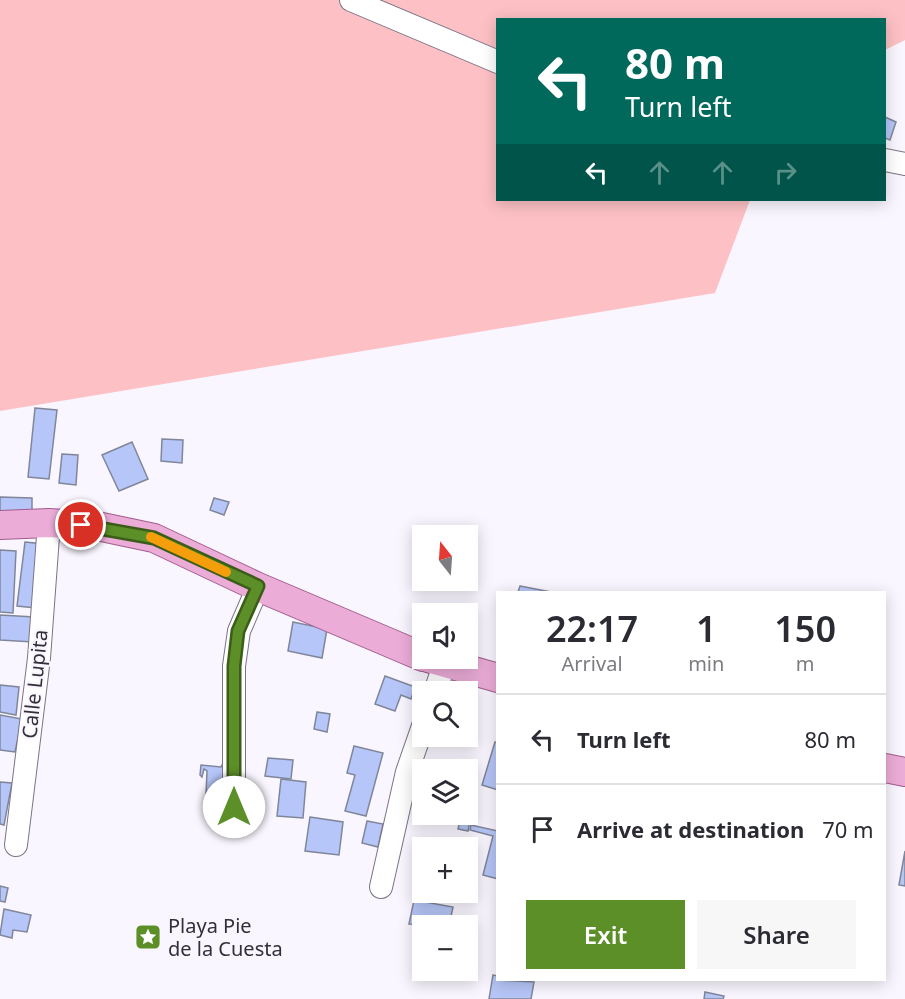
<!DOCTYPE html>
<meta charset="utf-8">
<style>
body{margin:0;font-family:"Noto Sans",sans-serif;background:#f7f7f7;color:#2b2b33;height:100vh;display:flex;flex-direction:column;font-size:22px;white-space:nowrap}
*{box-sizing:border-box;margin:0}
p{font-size:20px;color:#7c7c81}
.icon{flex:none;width:33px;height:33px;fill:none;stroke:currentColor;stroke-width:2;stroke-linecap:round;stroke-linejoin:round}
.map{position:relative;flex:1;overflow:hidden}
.details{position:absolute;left:496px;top:591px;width:390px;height:390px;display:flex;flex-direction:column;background:#fff;border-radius:0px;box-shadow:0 3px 15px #0003}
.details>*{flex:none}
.banner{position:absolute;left:496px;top:18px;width:390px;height:183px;border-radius:0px;box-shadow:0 3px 15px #0003;background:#00695c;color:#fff;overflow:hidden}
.needle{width:39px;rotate:343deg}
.tools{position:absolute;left:412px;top:525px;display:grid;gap:12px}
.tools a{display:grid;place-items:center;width:66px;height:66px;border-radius:0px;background:#fff;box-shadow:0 3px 15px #0003;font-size:30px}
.pin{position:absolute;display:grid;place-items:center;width:51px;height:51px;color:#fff;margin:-26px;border:3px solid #fff;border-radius:50%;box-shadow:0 2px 6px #0007}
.me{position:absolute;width:66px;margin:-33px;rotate:0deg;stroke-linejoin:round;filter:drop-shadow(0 0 4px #0008)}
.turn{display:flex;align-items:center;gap:21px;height:126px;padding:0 30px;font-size:27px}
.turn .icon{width:78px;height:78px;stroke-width:2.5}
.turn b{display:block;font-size:42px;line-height:51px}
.lanes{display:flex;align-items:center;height:57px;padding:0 30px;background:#0003;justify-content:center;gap:30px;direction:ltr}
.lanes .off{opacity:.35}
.eta{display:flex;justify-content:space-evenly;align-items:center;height:102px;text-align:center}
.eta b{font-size:36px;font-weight:600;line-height:42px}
.action{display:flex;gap:12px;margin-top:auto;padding:12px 30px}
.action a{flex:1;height:69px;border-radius:0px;background:#5c8f27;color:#fff;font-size:24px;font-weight:600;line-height:69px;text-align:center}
.action a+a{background:#f7f7f7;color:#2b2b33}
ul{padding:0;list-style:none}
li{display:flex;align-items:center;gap:18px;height:90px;padding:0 30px;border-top:2px solid #e1e1e2}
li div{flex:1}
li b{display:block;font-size:22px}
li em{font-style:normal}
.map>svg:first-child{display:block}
.green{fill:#fdc1c5}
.building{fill:#b6c6f8;stroke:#80869a;stroke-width:1.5}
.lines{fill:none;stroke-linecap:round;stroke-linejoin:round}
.minor-casing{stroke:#7d7487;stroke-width:24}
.major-casing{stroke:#a25c8e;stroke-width:30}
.minor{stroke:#fff;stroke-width:22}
.major{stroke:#ebacd7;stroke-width:28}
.route-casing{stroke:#3c5d19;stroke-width:15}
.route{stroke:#5c8f27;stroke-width:10}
.slow{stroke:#f59e0b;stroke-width:10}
.labels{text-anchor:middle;stroke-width:4.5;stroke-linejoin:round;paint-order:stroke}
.street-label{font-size:20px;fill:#332f37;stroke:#faf6ff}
.poi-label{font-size:20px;fill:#332f37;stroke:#faf6ff;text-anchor:start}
</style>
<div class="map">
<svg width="905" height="999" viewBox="0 0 905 999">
<rect width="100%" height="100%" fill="#faf6ff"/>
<path class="green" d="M 0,0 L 905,0 L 905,40 L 885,50 L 885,20 L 498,20 L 498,200 L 750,200 L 715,293 L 0,411 Z"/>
<g class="building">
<path d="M 885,117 L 896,122 L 890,140 L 885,138 Z"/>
<path d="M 35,408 L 57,410 L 49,479 L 28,477 Z"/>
<path d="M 162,439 L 183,440 L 182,463 L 161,461 Z"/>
<path d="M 132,442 L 148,479 L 119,491 L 102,455 Z"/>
<path d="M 62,454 L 78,455 L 76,485 L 59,483 Z"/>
<path d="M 0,497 L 32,498 L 32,512 L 0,511 Z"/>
<path d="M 214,498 L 229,502 L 224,515 L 210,510 Z"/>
<path d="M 25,542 L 44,544 L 36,608 L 17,606 Z"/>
<path d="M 0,550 L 16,551 L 13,613 L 0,612 Z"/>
<path d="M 520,586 L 551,592 L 518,592 Z"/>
<path d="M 0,615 L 34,617 L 33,642 L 0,640 Z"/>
<path d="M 293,622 L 327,629 L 322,658 L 288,651 Z"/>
<path d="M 385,676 L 415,687 L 411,699 L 401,695 L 395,711 L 375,704 Z"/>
<path d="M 0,685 L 19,687 L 16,715 L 0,712 Z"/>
<path d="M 317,712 L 330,714 L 327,732 L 314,729 Z"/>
<path d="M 0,715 L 22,719 L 15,752 L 0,750 Z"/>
<path d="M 495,742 L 498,743 L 498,790 L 482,785 Z"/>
<path d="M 354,746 L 383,753 L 366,816 L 345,811 L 355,775 L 347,773 Z"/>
<path d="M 268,758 L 293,760 L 291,779 L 265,776 Z"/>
<path d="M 225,759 L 230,797 L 206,795 L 207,771 L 204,769 L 202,777 L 200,775 L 201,765 L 221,767 Z"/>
<path d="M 281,779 L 306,782 L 303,818 L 277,816 Z"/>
<path d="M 0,782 L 12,783 L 4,825 L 0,824 Z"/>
<path d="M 468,797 L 474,798 L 468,831 L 458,829 L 460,821 L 449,819 L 450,814 L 468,814 Z"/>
<path d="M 310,817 L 343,822 L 339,855 L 305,851 Z"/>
<path d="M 367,821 L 383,824 L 378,847 L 362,843 Z"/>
<path d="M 471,825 L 498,831 L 498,879 L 483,875 L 493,836 L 470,830 Z"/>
<path d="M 905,851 L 905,886 L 899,885 Z"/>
<path d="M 0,886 L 8,888 L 5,902 L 0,901 Z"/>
<path d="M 414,900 L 453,907 L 449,926 L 409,924 Z"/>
<path d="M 4,909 L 31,915 L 27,932 L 13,930 L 12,938 L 0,935 Z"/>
<path d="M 493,975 L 498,976 L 498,980 L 534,982 L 531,999 L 489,999 Z"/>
<path d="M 705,992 L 724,996 L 723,999 L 704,999 Z"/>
</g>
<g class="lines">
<defs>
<g id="minor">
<path d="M 351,0 L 498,62"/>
<path d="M 885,160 L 905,164"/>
<path d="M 435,692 L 444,665"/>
<path d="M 234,807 L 234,666 L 239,631 L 258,587"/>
<path d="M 16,845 L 39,658 L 49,523"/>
<path d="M 381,887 L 407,772 L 423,726"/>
</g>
<g id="major">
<path d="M 0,525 L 49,523 L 97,526 L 154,538 L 258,587 L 423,657"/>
<path d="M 428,658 L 498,678"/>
<path d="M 885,768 L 905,772"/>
</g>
</defs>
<use href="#minor" class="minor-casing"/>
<use href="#major" class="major-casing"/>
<use href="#minor" class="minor"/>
<use href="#major" class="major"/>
</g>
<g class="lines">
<defs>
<path id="route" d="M 81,525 L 154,538 L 258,586 L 238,631 L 234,666 L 234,807"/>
</defs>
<use href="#route" class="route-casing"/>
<use href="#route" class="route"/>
<path class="slow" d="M 151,537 L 226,572"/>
</g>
<defs>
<symbol id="sight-square" viewBox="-11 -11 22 22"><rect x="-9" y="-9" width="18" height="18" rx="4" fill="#5c8f27" stroke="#faf6ff"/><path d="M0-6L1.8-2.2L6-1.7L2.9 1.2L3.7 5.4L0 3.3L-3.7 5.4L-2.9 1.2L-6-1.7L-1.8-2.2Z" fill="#fff"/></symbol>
</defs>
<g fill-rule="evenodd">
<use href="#sight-square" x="133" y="922" width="30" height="30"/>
</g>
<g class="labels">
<g class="street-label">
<text transform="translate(35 684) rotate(-84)" y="7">Calle Lupita</text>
</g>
<g class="poi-label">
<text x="168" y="933">Playa Pie<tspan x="168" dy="23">de la Cuesta</tspan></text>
</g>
</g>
</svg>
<div class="tools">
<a><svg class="needle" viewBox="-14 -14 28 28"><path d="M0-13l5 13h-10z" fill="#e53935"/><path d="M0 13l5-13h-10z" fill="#7c7c81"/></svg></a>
<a><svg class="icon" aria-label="sound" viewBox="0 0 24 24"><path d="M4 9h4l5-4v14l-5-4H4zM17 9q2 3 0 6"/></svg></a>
<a><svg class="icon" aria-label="search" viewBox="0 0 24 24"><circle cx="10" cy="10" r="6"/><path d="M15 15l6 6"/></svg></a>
<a><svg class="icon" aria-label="layers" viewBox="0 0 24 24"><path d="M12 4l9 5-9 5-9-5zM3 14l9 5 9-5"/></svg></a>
<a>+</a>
<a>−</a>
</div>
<div class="pin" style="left:81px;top:525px;background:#d93025"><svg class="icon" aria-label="arrive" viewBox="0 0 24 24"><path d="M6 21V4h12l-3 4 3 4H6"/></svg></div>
<svg class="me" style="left:234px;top:807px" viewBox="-20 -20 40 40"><circle r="19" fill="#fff"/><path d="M0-13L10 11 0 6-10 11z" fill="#5c8f27"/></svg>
<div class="banner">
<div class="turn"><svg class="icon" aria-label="left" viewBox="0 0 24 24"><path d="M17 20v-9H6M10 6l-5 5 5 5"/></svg><div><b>80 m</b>Turn left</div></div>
<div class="lanes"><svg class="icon" aria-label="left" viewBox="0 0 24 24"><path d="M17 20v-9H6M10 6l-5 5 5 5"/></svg><svg class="icon off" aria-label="ahead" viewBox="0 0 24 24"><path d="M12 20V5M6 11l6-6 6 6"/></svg><svg class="icon off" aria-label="ahead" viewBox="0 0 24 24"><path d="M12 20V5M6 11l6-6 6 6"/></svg><svg class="icon off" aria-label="right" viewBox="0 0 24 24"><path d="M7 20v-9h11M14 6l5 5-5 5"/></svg></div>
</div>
<section class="details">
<div class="eta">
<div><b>22:17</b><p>Arrival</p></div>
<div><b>1</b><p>min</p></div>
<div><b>150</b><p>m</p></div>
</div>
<ul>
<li><svg class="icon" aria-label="left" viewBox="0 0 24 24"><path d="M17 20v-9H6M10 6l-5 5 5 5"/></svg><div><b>Turn left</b></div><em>80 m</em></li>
<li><svg class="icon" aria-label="arrive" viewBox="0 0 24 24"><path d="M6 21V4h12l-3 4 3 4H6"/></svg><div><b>Arrive at destination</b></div><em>70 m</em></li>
</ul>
<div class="action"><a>Exit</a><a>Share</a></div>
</section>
</div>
